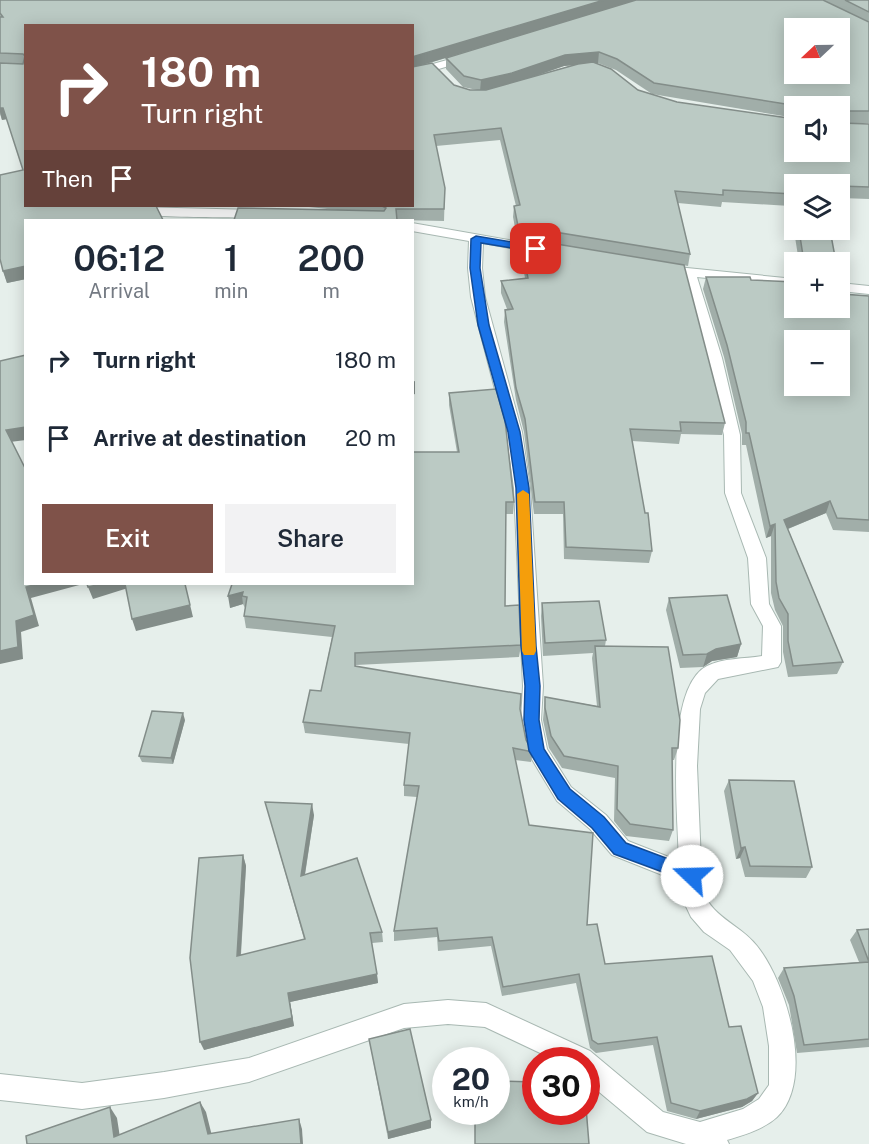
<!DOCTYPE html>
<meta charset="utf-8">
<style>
body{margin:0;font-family:"Public Sans",sans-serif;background:#f2f2f3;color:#1f2937;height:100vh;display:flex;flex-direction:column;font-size:22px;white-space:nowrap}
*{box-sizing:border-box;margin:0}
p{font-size:20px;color:#747a83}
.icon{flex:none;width:33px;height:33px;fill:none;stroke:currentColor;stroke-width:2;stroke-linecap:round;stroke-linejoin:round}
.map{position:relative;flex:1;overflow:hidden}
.side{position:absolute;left:24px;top:219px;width:390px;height:366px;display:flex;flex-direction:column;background:#fff;border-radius:0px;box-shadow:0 3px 15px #0003}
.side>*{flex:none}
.hud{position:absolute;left:24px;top:24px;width:390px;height:183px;border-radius:0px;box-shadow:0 3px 15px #0003;background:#7f5249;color:#fff;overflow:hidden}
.needle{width:39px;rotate:248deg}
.buttons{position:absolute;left:784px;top:18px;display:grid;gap:12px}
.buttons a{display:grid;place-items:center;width:66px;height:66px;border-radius:0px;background:#fff;box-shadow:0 3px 15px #0003;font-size:30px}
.speed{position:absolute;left:432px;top:1047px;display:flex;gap:12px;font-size:30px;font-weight:700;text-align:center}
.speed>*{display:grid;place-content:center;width:78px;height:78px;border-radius:50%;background:#fff;box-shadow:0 3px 15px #0003;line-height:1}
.speed small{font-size:15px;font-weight:400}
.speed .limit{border:9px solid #d22;background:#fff;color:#111}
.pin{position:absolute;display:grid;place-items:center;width:51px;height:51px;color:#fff;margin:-26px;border-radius:12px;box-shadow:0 3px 9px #0006}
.me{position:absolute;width:66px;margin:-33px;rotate:291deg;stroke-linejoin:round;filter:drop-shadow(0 0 4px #0008)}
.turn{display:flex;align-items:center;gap:21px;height:126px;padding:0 18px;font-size:27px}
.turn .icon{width:78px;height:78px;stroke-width:2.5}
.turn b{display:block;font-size:42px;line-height:51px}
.then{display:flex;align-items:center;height:57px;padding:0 18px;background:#0003;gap:12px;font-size:22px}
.eta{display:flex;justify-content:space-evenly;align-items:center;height:102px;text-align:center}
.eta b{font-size:36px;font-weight:600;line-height:42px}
.action{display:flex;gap:12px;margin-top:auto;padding:12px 18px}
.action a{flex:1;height:69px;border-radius:0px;background:#7f5249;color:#fff;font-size:24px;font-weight:600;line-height:69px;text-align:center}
.action a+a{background:#f2f2f3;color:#1f2937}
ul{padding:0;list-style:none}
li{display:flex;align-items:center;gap:18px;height:78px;padding:0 18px}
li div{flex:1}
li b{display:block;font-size:22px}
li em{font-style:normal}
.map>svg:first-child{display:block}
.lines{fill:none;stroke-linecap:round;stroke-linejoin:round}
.street-casing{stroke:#a8b8b2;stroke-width:2}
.street{fill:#fff;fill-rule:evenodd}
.wall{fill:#a1aea9;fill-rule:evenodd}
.shaded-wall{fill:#838d89}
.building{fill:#bbcac4;stroke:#838d89;stroke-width:1.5;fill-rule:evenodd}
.route{fill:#1a73e8;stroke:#114b97;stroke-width:1.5}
.slow{fill:#f59e0b}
</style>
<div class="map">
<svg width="869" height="1144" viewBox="0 0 869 1144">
<rect width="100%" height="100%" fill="#e6efeb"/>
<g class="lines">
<defs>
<g id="street">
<path d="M 468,54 L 473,57 L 472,59 L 412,77 L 412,70 Z"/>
<path d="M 97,206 L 261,210 L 268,214 L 261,218 C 235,217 110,219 97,206 Z"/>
<path d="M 412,223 L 543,246 L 550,250 L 543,254 L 483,243 L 482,268 L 485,297 L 522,432 L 530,488 L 543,686 L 541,720 L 547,749 L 571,787 L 606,815 L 628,841 L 679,861 C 678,818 664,688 707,666 C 722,658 745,659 762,656 L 763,626 L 751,604 L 748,558 L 725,493 L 724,435 L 706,358 L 683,276 L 672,274 L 670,271 L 677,267 L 795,279 L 795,287 L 697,277 L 722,358 L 740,435 L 741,493 L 766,558 L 769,604 L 781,626 L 781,662 L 778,667 L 718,679 L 705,693 L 700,709 L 697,766 L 702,887 C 709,917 739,923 757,946 C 786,982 816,1079 777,1117 C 764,1129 744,1135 727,1140 L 729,1144 L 686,1144 L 647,1132 L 586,1081 L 586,1060 L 555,1060 L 485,1027 L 448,1024 L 404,1028 L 249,1082 L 164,1098 L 82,1109 L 0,1100 L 0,1074 L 82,1083 L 164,1072 L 249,1058 L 404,1004 L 448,1000 L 486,1003 L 590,1051 L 663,1112 L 700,1122 L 743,1109 L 759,1099 L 769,1085 L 769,1046 L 763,1007 L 753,981 L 730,950 L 704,932 L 691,917 L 683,900 L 680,882 L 612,855 L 590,829 L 557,801 L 527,751 L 521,720 L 523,686 L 514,488 L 506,432 L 471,297 L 468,268 L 469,241 L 412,231 Z"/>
<path d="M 840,283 L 869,286 L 869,294 L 840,291 Z"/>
</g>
</defs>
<use href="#street" class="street-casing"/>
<use href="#street" class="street"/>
</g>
<g class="wall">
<path d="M 0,0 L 869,0 L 869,123 L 842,123 L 869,124 L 869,199 L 840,198 L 840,184 L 795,184 L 795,230 L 830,230 L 836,262 L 799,262 L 790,206 L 722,202 L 721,207 L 678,203 L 690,254 L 688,266 L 587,249 L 725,423 L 722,435 L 681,434 L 679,444 L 632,441 L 652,551 L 649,563 L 564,559 L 563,514 L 534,514 L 524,432 L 516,400 L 504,322 L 505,310 L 507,309 L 501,293 L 501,281 L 525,278 L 520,250 L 520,238 L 517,238 L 513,217 L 514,206 L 516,206 L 500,140 L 436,146 L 445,188 L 444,221 L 397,220 L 337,210 L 309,207 L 245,206 L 412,206 L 412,26 L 26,26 L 26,279 L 7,283 L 3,271 L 23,170 L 7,119 L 2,120 L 0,114 ZM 546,28 L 446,58 L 446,69 L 463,87 L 477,90 L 470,90 L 454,85 L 423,65 ZM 595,63 L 598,63 L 616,70 L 652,94 L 795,118 L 795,106 L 840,106 L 795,152 L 638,90 ZM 573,65 L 536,76 L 564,66 Z"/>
<path d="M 706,277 L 751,280 L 842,294 L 869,296 L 869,532 L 833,530 L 826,513 L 788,529 L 843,662 L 837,674 L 788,677 L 783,652 L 783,626 L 775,610 L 771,593 L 771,536 L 766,538 L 746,445 L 742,445 L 742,434 L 724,357 L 703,289 Z"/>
<path d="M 449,393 L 514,502 L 513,514 L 506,514 L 505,606 L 521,645 L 519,657 L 356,665 L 356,666 L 520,709 L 526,740 L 533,752 L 531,762 L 515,760 L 529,825 L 587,925 L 605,964 L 729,1027 L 758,1093 L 752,1101 L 742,1107 L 696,1119 L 667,1111 L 653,1045 L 596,1053 L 590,1048 L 576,983 L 502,996 L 491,946 L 438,951 L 437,937 L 394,941 L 394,931 L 417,797 L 404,796 L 404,785 L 409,744 L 305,733 L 303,722 L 321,691 L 332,637 L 246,628 L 244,616 L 245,608 L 243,604 L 230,608 L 232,584 L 412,584 L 457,452 L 449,405 Z"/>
<path d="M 669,598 L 741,644 L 737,657 L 712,661 L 703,667 L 680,668 L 666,610 Z"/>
<path d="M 542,603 L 606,640 L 605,646 L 678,748 L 674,760 L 672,760 L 673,830 L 669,841 L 626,836 L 614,821 L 615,778 L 562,768 L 549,748 L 543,720 L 545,697 L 597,706 L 592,658 L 593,653 L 543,656 L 541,616 Z"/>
<path d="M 185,720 L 173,764 L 142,762 L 139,756 Z"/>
<path d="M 729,780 L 812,867 L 806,878 L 745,877 L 740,858 L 736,859 L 724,791 Z"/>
<path d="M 265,802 L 314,815 L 305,875 L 382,932 L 383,942 L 372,943 L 378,983 L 290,1002 L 294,1026 L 204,1050 L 243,855 L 246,866 L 241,955 L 304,939 Z"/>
<path d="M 869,929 L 869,1047 L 797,1053 L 789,1005 L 778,978 L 784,968 L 859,962 L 850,940 L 857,930 Z"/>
<path d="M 369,1039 L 431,1120 L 431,1128 L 388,1139 Z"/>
</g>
<g class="shaded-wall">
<path d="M 604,0 L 637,0 L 412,68 L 412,57 Z"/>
<path d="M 599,52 L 598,63 L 564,66 L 512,84 L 480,91 L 481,80 L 565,55 Z"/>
<path d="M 0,108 L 3,108 L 7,119 L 2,120 L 0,112 Z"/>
<path d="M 26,266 L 26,279 L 7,283 L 3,271 Z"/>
<path d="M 415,381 L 415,394 L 412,395 L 412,382 Z"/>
<path d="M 26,427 L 26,440 L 10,442 L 6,430 Z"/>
<path d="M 830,501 L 826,513 L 780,532 L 784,520 Z"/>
<path d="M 775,524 L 771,536 L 766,538 L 770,526 Z"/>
<path d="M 37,584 L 83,584 L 31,598 L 39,626 L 21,632 L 23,659 L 0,664 L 0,651 L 16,621 L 26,587 Z"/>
<path d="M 101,584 L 126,584 L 128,588 L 93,599 L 88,587 Z"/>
<path d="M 185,584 L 193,617 L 136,631 L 132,619 Z"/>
<path d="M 243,592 L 242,596 L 243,604 L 230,608 L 228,596 Z"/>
<path d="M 741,644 L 737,657 L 712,661 L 703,667 L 707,654 L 716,649 Z"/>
<path d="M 183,713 L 185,720 L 173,764 L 171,758 Z"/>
<path d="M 312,804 L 314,815 L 303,886 L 301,876 Z"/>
<path d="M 745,847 L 740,858 L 736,859 L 741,848 Z"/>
<path d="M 243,855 L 246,866 L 240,965 L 237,956 Z"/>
<path d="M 377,974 L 378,983 L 290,1002 L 294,1026 L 204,1050 L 200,1042 L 288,993 Z"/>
<path d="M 758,1093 L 752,1101 L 742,1107 L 696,1119 L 700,1111 Z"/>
<path d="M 200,1102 L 206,1112 L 214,1144 L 208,1134 Z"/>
<path d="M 110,1107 L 117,1118 L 121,1144 L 114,1137 Z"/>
<path d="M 299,1119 L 302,1129 L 303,1144 L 301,1144 Z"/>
<path d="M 431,1120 L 431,1128 L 388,1139 L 388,1132 Z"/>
</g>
<g class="building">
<path d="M 0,0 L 604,0 L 412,57 L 412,26 L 26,26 L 26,206 L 156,206 L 163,220 L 26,220 L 26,266 L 3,271 L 0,259 L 0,175 L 23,170 L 3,108 L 0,108 L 0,63 L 23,64 L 25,56 L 23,54 L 0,53 L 0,17 L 3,17 L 0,13 Z"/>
<path d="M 636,0 L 823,0 L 869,22 L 869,111 L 843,111 L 841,114 L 842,123 L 869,124 L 869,187 L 840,186 L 840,184 L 795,184 L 795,208 L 793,194 L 723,190 L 723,195 L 675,191 L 690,254 L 518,226 L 514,206 L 520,205 L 501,128 L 434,135 L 445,188 L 444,209 L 396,209 L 397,220 L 234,220 L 238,208 L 384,211 L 386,208 L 382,206 L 412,206 L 412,67 L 432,63 L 454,85 L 470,90 L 486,90 L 578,64 L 593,62 L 611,69 L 638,90 L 677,102 L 795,119 L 795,152 L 840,152 L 840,106 L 798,106 L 654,83 L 617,59 L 599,52 L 565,55 L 512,73 L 481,80 L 464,76 L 446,58 ZM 795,28 L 840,28 L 840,74 L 795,74 Z"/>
<path d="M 845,0 L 869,0 L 869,12 Z"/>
<path d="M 799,230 L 830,230 L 836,262 L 804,262 Z"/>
<path d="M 520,238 L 684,265 L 725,423 L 680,422 L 681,431 L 630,429 L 645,513 L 648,513 L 652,551 L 566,547 L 564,502 L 535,502 L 525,419 L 516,388 L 505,310 L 513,309 L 501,281 L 528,278 Z"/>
<path d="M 706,277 L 750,277 L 751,280 L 795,282 L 795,308 L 840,308 L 840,285 L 842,294 L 869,296 L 869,520 L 837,518 L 830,501 L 784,520 L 843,662 L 793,666 L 788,641 L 788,614 L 779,598 L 776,582 L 775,524 L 770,526 L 749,433 L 746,433 L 746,422 L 727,345 ZM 795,340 L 840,340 L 840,386 L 795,386 Z"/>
<path d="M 26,355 L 26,427 L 6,430 L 26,470 L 26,584 L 37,584 L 26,587 L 34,615 L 16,621 L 18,647 L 0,651 L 0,361 Z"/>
<path d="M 496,389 L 505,420 L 514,502 L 506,502 L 505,606 L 519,605 L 521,645 L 355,653 L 355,666 L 521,694 L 520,709 L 526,740 L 533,752 L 513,748 L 529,825 L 593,833 L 587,925 L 597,924 L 605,964 L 712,956 L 729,1027 L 741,1026 L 758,1093 L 747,1099 L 700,1111 L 671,1103 L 657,1037 L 598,1044 L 592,1040 L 579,974 L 503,987 L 492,937 L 439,941 L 437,928 L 394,931 L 419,786 L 404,785 L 410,733 L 303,722 L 310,690 L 321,691 L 335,626 L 244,616 L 247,597 L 242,596 L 243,592 L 228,596 L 232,584 L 412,584 L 412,452 L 459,452 L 449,393 Z"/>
<path d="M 87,584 L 101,584 L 88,587 Z"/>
<path d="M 125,584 L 185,584 L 190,605 L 132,619 Z"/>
<path d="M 727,595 L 741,644 L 716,649 L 707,654 L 683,655 L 669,598 Z"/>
<path d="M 599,601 L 606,640 L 545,643 L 542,603 Z"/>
<path d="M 595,646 L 668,647 L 680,720 L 678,748 L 672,748 L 673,830 L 630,824 L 617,809 L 618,766 L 564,756 L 551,736 L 545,708 L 545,697 L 600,707 Z"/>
<path d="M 152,711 L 183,713 L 171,758 L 139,756 Z"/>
<path d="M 729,780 L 794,781 L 812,867 L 750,866 L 745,847 L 741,848 Z"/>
<path d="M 265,802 L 312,804 L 301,876 L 357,858 L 382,932 L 370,933 L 377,974 L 288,993 L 292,1018 L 200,1042 L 190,958 L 199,858 L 243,855 L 237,956 L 305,939 Z"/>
<path d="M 869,929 L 869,1039 L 804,1045 L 794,996 L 784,968 L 869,962 L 857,930 Z"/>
<path d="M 410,1029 L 431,1120 L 388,1132 L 369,1039 Z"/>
<path d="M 496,1081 L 536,1082 L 536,1112 L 586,1112 L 586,1107 L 589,1144 L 475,1144 L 475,1112 L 496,1112 Z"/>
<path d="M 200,1102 L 208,1134 L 299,1119 L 301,1144 L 27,1144 L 26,1136 L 110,1107 L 114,1137 Z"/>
</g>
<path class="route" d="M 476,236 L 536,246 L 542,249 L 536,252 L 481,243 L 480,268 L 489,325 L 520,432 L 529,488 L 536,646 L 540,686 L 539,720 L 544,749 L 570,789 L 604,817 L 626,843 L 698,870 L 700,876 L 698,881 L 692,883 L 614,854 L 592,828 L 558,799 L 529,751 L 524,720 L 525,686 L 521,646 L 516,488 L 508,432 L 478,325 L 470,268 L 471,239 Z"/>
<path class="slow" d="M 523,490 L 529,494 L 536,651 L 534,655 L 524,655 L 522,651 L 517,494 Z"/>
</svg>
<div class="buttons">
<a><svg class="needle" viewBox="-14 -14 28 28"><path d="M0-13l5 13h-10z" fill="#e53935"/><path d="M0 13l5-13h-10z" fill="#747a83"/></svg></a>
<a><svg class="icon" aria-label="sound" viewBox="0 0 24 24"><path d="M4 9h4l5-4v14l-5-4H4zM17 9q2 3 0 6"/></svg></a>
<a><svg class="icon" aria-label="layers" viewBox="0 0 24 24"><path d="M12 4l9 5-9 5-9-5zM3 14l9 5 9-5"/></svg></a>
<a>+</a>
<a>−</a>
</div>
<div class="speed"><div>20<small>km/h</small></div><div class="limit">30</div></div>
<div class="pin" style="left:536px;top:249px;background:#d93025"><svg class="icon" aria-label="arrive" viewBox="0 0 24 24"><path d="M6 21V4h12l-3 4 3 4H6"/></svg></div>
<svg class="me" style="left:692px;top:876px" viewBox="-20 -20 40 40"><circle r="19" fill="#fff"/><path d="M0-13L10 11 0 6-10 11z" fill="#1a73e8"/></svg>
<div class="hud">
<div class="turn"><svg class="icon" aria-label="right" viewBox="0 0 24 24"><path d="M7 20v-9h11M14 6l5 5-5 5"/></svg><div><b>180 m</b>Turn right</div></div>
<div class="then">Then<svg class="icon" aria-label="arrive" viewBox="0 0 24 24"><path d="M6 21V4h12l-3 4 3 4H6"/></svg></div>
</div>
<section class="side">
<div class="eta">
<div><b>06:12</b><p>Arrival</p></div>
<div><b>1</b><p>min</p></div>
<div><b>200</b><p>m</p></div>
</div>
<ul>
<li><svg class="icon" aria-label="right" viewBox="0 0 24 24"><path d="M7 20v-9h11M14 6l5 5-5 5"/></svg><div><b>Turn right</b></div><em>180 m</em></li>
<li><svg class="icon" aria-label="arrive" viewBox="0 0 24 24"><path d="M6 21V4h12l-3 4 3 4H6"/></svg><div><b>Arrive at destination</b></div><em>20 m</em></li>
</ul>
<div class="action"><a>Exit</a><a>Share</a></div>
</section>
</div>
